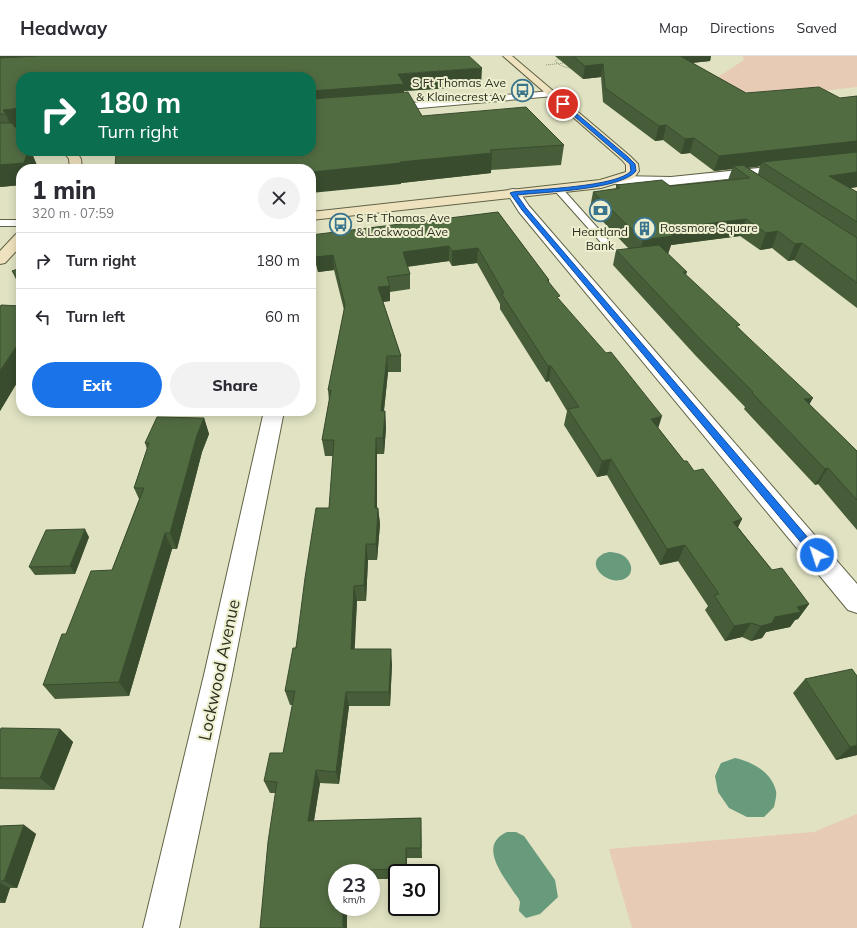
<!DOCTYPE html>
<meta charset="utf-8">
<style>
body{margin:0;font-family:Mulish,sans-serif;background:#f2f2f3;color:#2b2b33;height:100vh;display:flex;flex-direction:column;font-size:15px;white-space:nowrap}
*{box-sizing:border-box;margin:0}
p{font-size:13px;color:#7c7c81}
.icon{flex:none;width:22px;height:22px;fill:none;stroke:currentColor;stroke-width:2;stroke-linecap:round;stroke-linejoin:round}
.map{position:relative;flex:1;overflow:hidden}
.panel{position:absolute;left:16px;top:108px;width:300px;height:252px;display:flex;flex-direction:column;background:#fff;border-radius:16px;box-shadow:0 2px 10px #0003}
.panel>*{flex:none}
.top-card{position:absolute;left:16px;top:16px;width:300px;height:84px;border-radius:16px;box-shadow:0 2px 10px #0003;background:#0b6e4f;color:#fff;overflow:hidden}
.speed{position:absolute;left:328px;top:808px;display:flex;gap:8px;font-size:20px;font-weight:700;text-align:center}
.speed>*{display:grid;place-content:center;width:52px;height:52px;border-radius:50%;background:#fff;box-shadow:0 2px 10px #0003;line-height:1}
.speed small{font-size:10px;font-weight:400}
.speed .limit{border:2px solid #111;border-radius:6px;background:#fff;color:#111}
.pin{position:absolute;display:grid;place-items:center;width:34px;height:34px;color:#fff;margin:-17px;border:2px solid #fff;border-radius:50%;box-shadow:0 1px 4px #0007}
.me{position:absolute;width:44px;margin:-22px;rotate:320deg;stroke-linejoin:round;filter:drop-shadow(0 0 3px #0008)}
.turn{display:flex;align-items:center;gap:14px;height:84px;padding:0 16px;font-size:18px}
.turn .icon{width:52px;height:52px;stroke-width:2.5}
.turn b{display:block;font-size:28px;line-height:34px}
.round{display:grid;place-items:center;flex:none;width:42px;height:42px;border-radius:21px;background:#f2f2f3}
.overview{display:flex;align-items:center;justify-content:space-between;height:68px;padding:0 16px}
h1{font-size:24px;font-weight:800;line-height:30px}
.cta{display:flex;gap:8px;margin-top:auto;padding:8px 16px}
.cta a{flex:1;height:46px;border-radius:24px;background:#1a73e8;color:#fff;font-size:16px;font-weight:800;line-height:46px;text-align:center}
.cta a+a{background:#f2f2f3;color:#2b2b33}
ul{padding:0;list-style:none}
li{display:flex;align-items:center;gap:12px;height:56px;padding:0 16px;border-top:1px solid #e1e1e2}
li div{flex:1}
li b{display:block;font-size:15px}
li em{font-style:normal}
header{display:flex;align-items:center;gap:24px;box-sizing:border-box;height:56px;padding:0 20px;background:#fff;border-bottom:1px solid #e1e1e2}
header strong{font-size:19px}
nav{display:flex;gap:22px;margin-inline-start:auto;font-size:14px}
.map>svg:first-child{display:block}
.green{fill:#e7cbb4}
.water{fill:#689a7c}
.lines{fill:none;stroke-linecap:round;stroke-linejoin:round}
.service-casing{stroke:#616346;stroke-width:2}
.minor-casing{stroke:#616346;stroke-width:2}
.secondary-casing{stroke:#616346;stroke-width:2}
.path{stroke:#91937b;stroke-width:1;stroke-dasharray:1 1;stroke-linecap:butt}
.service{fill:#fff;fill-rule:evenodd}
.minor{fill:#fff;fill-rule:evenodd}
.secondary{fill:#efe2be;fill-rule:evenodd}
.wall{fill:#475d39;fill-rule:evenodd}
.shaded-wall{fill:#394c2e}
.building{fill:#526c42;stroke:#394c2e}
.route{fill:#1a73e8;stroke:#114b97}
.labels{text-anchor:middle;stroke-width:4;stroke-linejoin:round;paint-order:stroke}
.far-poi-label{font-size:12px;fill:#2c2d20;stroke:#edefcf;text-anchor:start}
.near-street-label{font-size:17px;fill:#2c2d20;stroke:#edefcf}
</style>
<header>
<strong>Headway</strong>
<nav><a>Map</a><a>Directions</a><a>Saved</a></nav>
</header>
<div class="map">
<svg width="857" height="872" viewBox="0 0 857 872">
<rect width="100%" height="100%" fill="#e0e2c2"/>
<g class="green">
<path d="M 743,0 L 857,0 L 857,31 L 774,40 L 704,30 L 744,4 Z"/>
<path d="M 857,758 L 857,872 L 632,872 L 609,793 L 814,776 Z"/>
</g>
<g class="water">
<path d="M 609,496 C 614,496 619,497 624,500 C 632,506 635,518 624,523 C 605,531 580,503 609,496 Z"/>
<path d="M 735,702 C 752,706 771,715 776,735 C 777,739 775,746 774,751 L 764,761 L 747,761 L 729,752 L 718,736 L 715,720 L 721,707 Z"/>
<path d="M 507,776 L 516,776 L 524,780 L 555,824 L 558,841 L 540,858 L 526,862 L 519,855 C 519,852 520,848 520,846 C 519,842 515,838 513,835 C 502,818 478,789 507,776 Z"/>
</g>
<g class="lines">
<defs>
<g id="service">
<path d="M 558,130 L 561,131 L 611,187 L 613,189 L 611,191 L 605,191 L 555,135 L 554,133 Z"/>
<rect x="0" y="164" width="21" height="6"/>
</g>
<g id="minor">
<path d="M 551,35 L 556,38 L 554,40 L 386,55 L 381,52 L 386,49 Z"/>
<path d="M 787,109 L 791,110 L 793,113 L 791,116 L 671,129 L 617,128 L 613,127 L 611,124 L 613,121 L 617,120 L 671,121 Z"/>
<path d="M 513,133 L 518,134 L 529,150 L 857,528 L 857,557 L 848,554 L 519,156 L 507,137 L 508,134 Z"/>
<path d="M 264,355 L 284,355 L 232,619 L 179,872 L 143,872 L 204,619 Z"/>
</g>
<g id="secondary">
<path d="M 503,0 L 512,0 L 630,100 L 638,108 L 639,115 L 634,122 L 601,132 L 311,164 L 311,156 L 600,124 L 626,116 L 626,109 L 622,104 Z"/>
<path d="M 63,95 L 76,95 L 81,103 L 82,113 L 70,113 L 69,103 Z"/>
<path d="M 21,177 L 21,190 L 5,207 L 0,208 L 0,195 L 16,178 Z"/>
</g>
</defs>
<use href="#service" class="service-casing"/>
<use href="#minor" class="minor-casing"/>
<use href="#secondary" class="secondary-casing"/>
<g class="path">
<path d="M 558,0 L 560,2 L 555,5 C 560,10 566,12 573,12"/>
<path d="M 546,9 L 564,7"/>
</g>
<use href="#service" class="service"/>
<use href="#minor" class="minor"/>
<use href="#secondary" class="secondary"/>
</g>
<g class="wall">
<path d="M 0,0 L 481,30 L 404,35 L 404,36 L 422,60 L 564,89 L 561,109 L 491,114 L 491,117 L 401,127 L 401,128 L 311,21 L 16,72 L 21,95 L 31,95 L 38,112 L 21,113 L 21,129 L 0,131 Z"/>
<path d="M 555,0 L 711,0 L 710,5 L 692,7 L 746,37 L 840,42 L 857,40 L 857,131 L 850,132 L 857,136 L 857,252 L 794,204 L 788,205 L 772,192 L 760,194 L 740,180 L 671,189 L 668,198 L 687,216 L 686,219 L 739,272 L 809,348 L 857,395 L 857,474 L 818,428 L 815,429 L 744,353 L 745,351 L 695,299 L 613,209 L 616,194 L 629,193 L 590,152 L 593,136 L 616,133 L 616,129 L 670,130 L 728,124 L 732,113 L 714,115 L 690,97 L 681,98 L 663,84 L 655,85 L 603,46 L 601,21 L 583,23 ZM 760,110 L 758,118 L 747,112 L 758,111 Z"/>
<path d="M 498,156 L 549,224 L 549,226 L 559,244 L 684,405 L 742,463 L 738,471 L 772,514 L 809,548 L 798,563 L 795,564 L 790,571 L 766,576 L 762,582 L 751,585 L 742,581 L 725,585 L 705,554 L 708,550 L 678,505 L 660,509 L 607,419 L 597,421 L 564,369 L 567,355 L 549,325 L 546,326 L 500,253 L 500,248 L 477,207 L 452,210 L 449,205 L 407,211 L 410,218 L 410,233 L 390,236 L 390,245 L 383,246 L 401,300 L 401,316 L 388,316 L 384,355 L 385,355 L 386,372 L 384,398 L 377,398 L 377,452 L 378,452 L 380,468 L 377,504 L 368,504 L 366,545 L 357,545 L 354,593 L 392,608 L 390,650 L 349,650 L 339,728 L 320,727 L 314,765 L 421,762 L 422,802 L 407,802 L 407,817 L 397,817 L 397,823 L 371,823 L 371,817 L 337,817 L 275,737 L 270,737 L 264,725 L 283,697 L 293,649 L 290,649 L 285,635 L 329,452 L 333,400 L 325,400 L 322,384 L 329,345 L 328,334 L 344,254 L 334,214 L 318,216 L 312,194 L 311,181 Z"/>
<path d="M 21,212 L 21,234 L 12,215 Z"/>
<path d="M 21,250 L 21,320 L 0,355 L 0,251 Z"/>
<path d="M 204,362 L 209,378 L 202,396 L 177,493 L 172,493 L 129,640 L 55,643 L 43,629 L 66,578 L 112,514 L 139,443 L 134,432 L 147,393 L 145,387 Z"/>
<path d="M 89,481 L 75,518 L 35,519 L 29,511 Z"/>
<path d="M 805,623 L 857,699 L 836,704 L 793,637 Z"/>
<path d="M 60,673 L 73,686 L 54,734 L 0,733 L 0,722 Z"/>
<path d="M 24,769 L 36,778 L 17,832 L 10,832 L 5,847 L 0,847 L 0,770 Z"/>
</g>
<g class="shaded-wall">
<path d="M 0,0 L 174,0 L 0,11 Z"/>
<path d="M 672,0 L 711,0 L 710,5 L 670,9 Z"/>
<path d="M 603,8 L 601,21 L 583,23 L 585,10 Z"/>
<path d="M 482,12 L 481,30 L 404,35 L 404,46 L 311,54 L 311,35 L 398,18 Z"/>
<path d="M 21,52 L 21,72 L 12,73 L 6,58 L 3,54 Z"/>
<path d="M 666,69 L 663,84 L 655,85 L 659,70 Z"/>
<path d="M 694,82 L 690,97 L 681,98 L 685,83 Z"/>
<path d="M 857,85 L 857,100 L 762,106 L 760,110 L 738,113 L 733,110 L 732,113 L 714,115 L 719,100 Z"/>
<path d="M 28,95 L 31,95 L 38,112 L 38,113 L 21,113 L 21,129 L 0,131 L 0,109 Z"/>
<path d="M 492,97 L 491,117 L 401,127 L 401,128 L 311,137 L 311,116 L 400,106 Z"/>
<path d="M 857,116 L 857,131 L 823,136 L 829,120 Z"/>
<path d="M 746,163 L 740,180 L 671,189 L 668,198 L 638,202 L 643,184 L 665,173 Z"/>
<path d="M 778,175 L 772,192 L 760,194 L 766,177 Z"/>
<path d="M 802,187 L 794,204 L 788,205 L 795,188 Z"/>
<path d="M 449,190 L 449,205 L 403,211 L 403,196 Z"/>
<path d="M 478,192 L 477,207 L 452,210 L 452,195 Z"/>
<path d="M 333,199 L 334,214 L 318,216 L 316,201 Z"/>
<path d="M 390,230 L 390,245 L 379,246 L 378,231 Z"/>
<path d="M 16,291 L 21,301 L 21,320 L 0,355 L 0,315 Z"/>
<path d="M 387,300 L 388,316 L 382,372 L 381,355 Z"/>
<path d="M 548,310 L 551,310 L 549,325 L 546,326 Z"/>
<path d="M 813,342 L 804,358 L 804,343 Z"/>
<path d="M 385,355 L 386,372 L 384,398 L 383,382 Z"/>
<path d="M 662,360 L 657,376 L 651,363 Z"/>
<path d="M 204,362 L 209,378 L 202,396 L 177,493 L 170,477 L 197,379 Z"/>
<path d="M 376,382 L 377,398 L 377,468 L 375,452 Z"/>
<path d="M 611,403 L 607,419 L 597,421 L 602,405 Z"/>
<path d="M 828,412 L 818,428 L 815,429 L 825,413 Z"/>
<path d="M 378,452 L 380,468 L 377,504 L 376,488 Z"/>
<path d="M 742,463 L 734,479 L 733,466 Z"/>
<path d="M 85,473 L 89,481 L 75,518 L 70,510 Z"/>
<path d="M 165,477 L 172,493 L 129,640 L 119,626 Z"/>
<path d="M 366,488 L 368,504 L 366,545 L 364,529 Z"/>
<path d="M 685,489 L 678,505 L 660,509 L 667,493 Z"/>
<path d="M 354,530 L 357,545 L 354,608 L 351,593 Z"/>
<path d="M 809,548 L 798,563 L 795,564 L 790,571 L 766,576 L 762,582 L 751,585 L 761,570 L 775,561 L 797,551 Z"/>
<path d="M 751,567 L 742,581 L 725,585 L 734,570 Z"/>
<path d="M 391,593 L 392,608 L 390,650 L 389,636 Z"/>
<path d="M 346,636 L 349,650 L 339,728 L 336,716 Z"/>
<path d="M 60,673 L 73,686 L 54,734 L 40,722 Z"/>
<path d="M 857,689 L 857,699 L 836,704 L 850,691 Z"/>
<path d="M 316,714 L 320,727 L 312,776 L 308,765 Z"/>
<path d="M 24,769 L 36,778 L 17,832 L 4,825 Z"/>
<path d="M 406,792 L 407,802 L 407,817 L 406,813 Z"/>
<path d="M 0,827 L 10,832 L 5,847 L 0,844 Z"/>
<rect x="343" y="851" width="4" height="21"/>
</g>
<g class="building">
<path d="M 40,0 L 469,0 L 482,12 L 398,18 L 404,28 L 311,35 L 311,21 L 21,21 L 21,52 L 3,54 L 6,58 L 0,58 L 0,2 Z"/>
<path d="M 573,0 L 680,0 L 746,37 L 819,31 L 840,42 L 857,40 L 857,85 L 719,100 L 694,82 L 685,83 L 666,69 L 659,70 L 605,32 L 603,8 L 585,10 Z"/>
<path d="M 408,36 L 422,60 L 526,51 L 564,89 L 490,94 L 492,97 L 400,106 L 401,107 L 311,116 L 311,113 L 115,113 L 116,95 L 311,95 L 311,43 Z"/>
<path d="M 0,67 L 12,67 L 21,79 L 21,95 L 28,95 L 24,107 L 0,109 Z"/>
<path d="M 857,96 L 857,116 L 829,120 L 857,136 L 857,166 L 762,106 Z"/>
<path d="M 743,109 L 857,182 L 857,227 L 802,187 L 795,188 L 778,175 L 766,177 L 746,163 L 665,173 L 673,180 L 643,184 L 593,136 L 620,132 L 616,129 L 662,124 L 670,130 L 750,122 L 733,110 Z"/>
<path d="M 498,156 L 549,224 L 547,224 L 560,240 L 557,241 L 606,297 L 611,296 L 662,360 L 651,363 L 684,405 L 687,405 L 694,415 L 703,413 L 742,463 L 733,466 L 772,514 L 782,512 L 809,548 L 797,551 L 801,556 L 775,561 L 772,567 L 761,570 L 751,567 L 734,570 L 714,539 L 719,538 L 685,489 L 667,493 L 611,403 L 602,405 L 568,353 L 579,351 L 551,310 L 548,310 L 501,237 L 504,237 L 478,192 L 452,195 L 449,190 L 403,196 L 410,218 L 387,221 L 390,230 L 378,231 L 401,300 L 387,300 L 381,355 L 385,355 L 383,382 L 376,382 L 375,452 L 378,452 L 376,488 L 366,488 L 364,529 L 354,530 L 351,593 L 391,593 L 389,636 L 346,636 L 336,716 L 316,714 L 308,765 L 421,762 L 421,792 L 406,792 L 406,813 L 344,814 L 344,817 L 337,817 L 337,851 L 343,851 L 343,871 L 345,871 L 345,872 L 260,872 L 268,786 L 277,726 L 264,725 L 270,697 L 283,697 L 295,635 L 285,635 L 293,592 L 296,592 L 305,522 L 316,452 L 329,452 L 334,384 L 322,384 L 331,334 L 328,334 L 345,249 L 333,199 L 316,201 L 311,181 L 311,179 Z"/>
<path d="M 659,189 L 687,216 L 683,216 L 740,269 L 736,270 L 813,342 L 804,343 L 857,395 L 857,444 L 828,412 L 825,413 L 752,337 L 753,336 L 700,283 L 616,194 Z"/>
<path d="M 21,212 L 21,226 L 12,215 Z"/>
<path d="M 1,249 L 21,250 L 21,291 L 16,291 L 0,315 L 0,251 Z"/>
<path d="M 157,361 L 204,362 L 197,379 L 170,477 L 165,477 L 119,626 L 43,629 L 62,578 L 66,578 L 91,515 L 112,514 L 144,432 L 134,432 L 149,387 L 145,387 Z"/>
<path d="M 85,473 L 70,510 L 29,511 L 46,474 Z"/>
<path d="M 852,613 L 857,620 L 857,689 L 850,691 L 805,623 Z"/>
<path d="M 1,672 L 60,673 L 40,722 L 0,722 L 0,676 Z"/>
<path d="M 24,769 L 4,825 L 0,825 L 0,770 Z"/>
</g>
<path class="route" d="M 561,47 L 564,47 L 628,101 L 635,108 L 636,115 C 621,134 542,136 517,139 L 526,152 L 821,497 L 822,499 L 821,502 L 814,502 L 522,154 L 510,137 L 513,136 C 537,133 617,131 631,115 L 630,108 L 624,103 L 561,49 Z"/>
<defs>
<symbol id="bus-ring" viewBox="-11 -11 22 22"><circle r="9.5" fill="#edefcf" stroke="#3b748d" stroke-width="1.5"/><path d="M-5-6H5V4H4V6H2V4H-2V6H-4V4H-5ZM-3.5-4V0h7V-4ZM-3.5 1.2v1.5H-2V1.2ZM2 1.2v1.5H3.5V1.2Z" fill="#3b748d"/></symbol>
<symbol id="bank-ring" viewBox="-11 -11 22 22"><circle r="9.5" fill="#edefcf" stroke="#3b748d" stroke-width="1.5"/><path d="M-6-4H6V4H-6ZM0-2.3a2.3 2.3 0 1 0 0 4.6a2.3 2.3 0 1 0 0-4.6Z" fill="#3b748d"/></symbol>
<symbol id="building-ring" viewBox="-11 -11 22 22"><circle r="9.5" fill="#edefcf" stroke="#3b748d" stroke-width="1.5"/><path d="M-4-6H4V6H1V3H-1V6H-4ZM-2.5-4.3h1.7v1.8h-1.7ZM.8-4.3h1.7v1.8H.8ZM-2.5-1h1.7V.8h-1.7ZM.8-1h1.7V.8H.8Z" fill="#3b748d"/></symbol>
</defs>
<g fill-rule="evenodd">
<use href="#bus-ring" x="510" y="22" width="25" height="25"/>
<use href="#bank-ring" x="588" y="142" width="25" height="25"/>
<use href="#bus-ring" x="328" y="156" width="25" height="25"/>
<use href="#building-ring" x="632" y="160" width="25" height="25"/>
</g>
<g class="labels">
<g class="far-poi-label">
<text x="506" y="31" text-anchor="end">S Ft Thomas Ave<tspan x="506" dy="14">&amp; Klainecrest Av</tspan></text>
<text x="356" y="166">S Ft Thomas Ave<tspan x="356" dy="14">&amp; Lockwood Ave</tspan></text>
<text x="660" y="176">Rossmore Square</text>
<text x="600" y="180" text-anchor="middle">Heartland<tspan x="600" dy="14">Bank</tspan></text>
</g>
<g class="near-street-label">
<text transform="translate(219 614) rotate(-78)" y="6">Lockwood Avenue</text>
</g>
</g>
</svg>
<div class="speed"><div>23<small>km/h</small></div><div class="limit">30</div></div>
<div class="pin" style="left:563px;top:48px;background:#d93025"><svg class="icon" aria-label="arrive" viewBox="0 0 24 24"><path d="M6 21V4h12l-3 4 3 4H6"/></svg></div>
<svg class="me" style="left:817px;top:499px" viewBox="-20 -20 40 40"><circle r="17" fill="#1a73e8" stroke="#fff" stroke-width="3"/><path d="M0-11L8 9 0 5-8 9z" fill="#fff"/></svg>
<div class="top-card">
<div class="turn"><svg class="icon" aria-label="right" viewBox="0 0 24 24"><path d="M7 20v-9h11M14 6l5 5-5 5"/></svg><div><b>180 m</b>Turn right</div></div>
</div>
<section class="panel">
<div class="overview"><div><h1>1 min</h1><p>320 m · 07:59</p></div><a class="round"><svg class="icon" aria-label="close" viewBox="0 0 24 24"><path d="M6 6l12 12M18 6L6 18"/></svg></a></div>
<ul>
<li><svg class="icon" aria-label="right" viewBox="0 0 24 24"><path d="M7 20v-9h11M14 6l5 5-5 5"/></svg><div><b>Turn right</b></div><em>180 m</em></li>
<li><svg class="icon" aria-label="left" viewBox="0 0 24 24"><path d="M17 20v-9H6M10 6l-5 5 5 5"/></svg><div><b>Turn left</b></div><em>60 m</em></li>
</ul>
<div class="cta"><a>Exit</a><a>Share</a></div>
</section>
</div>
